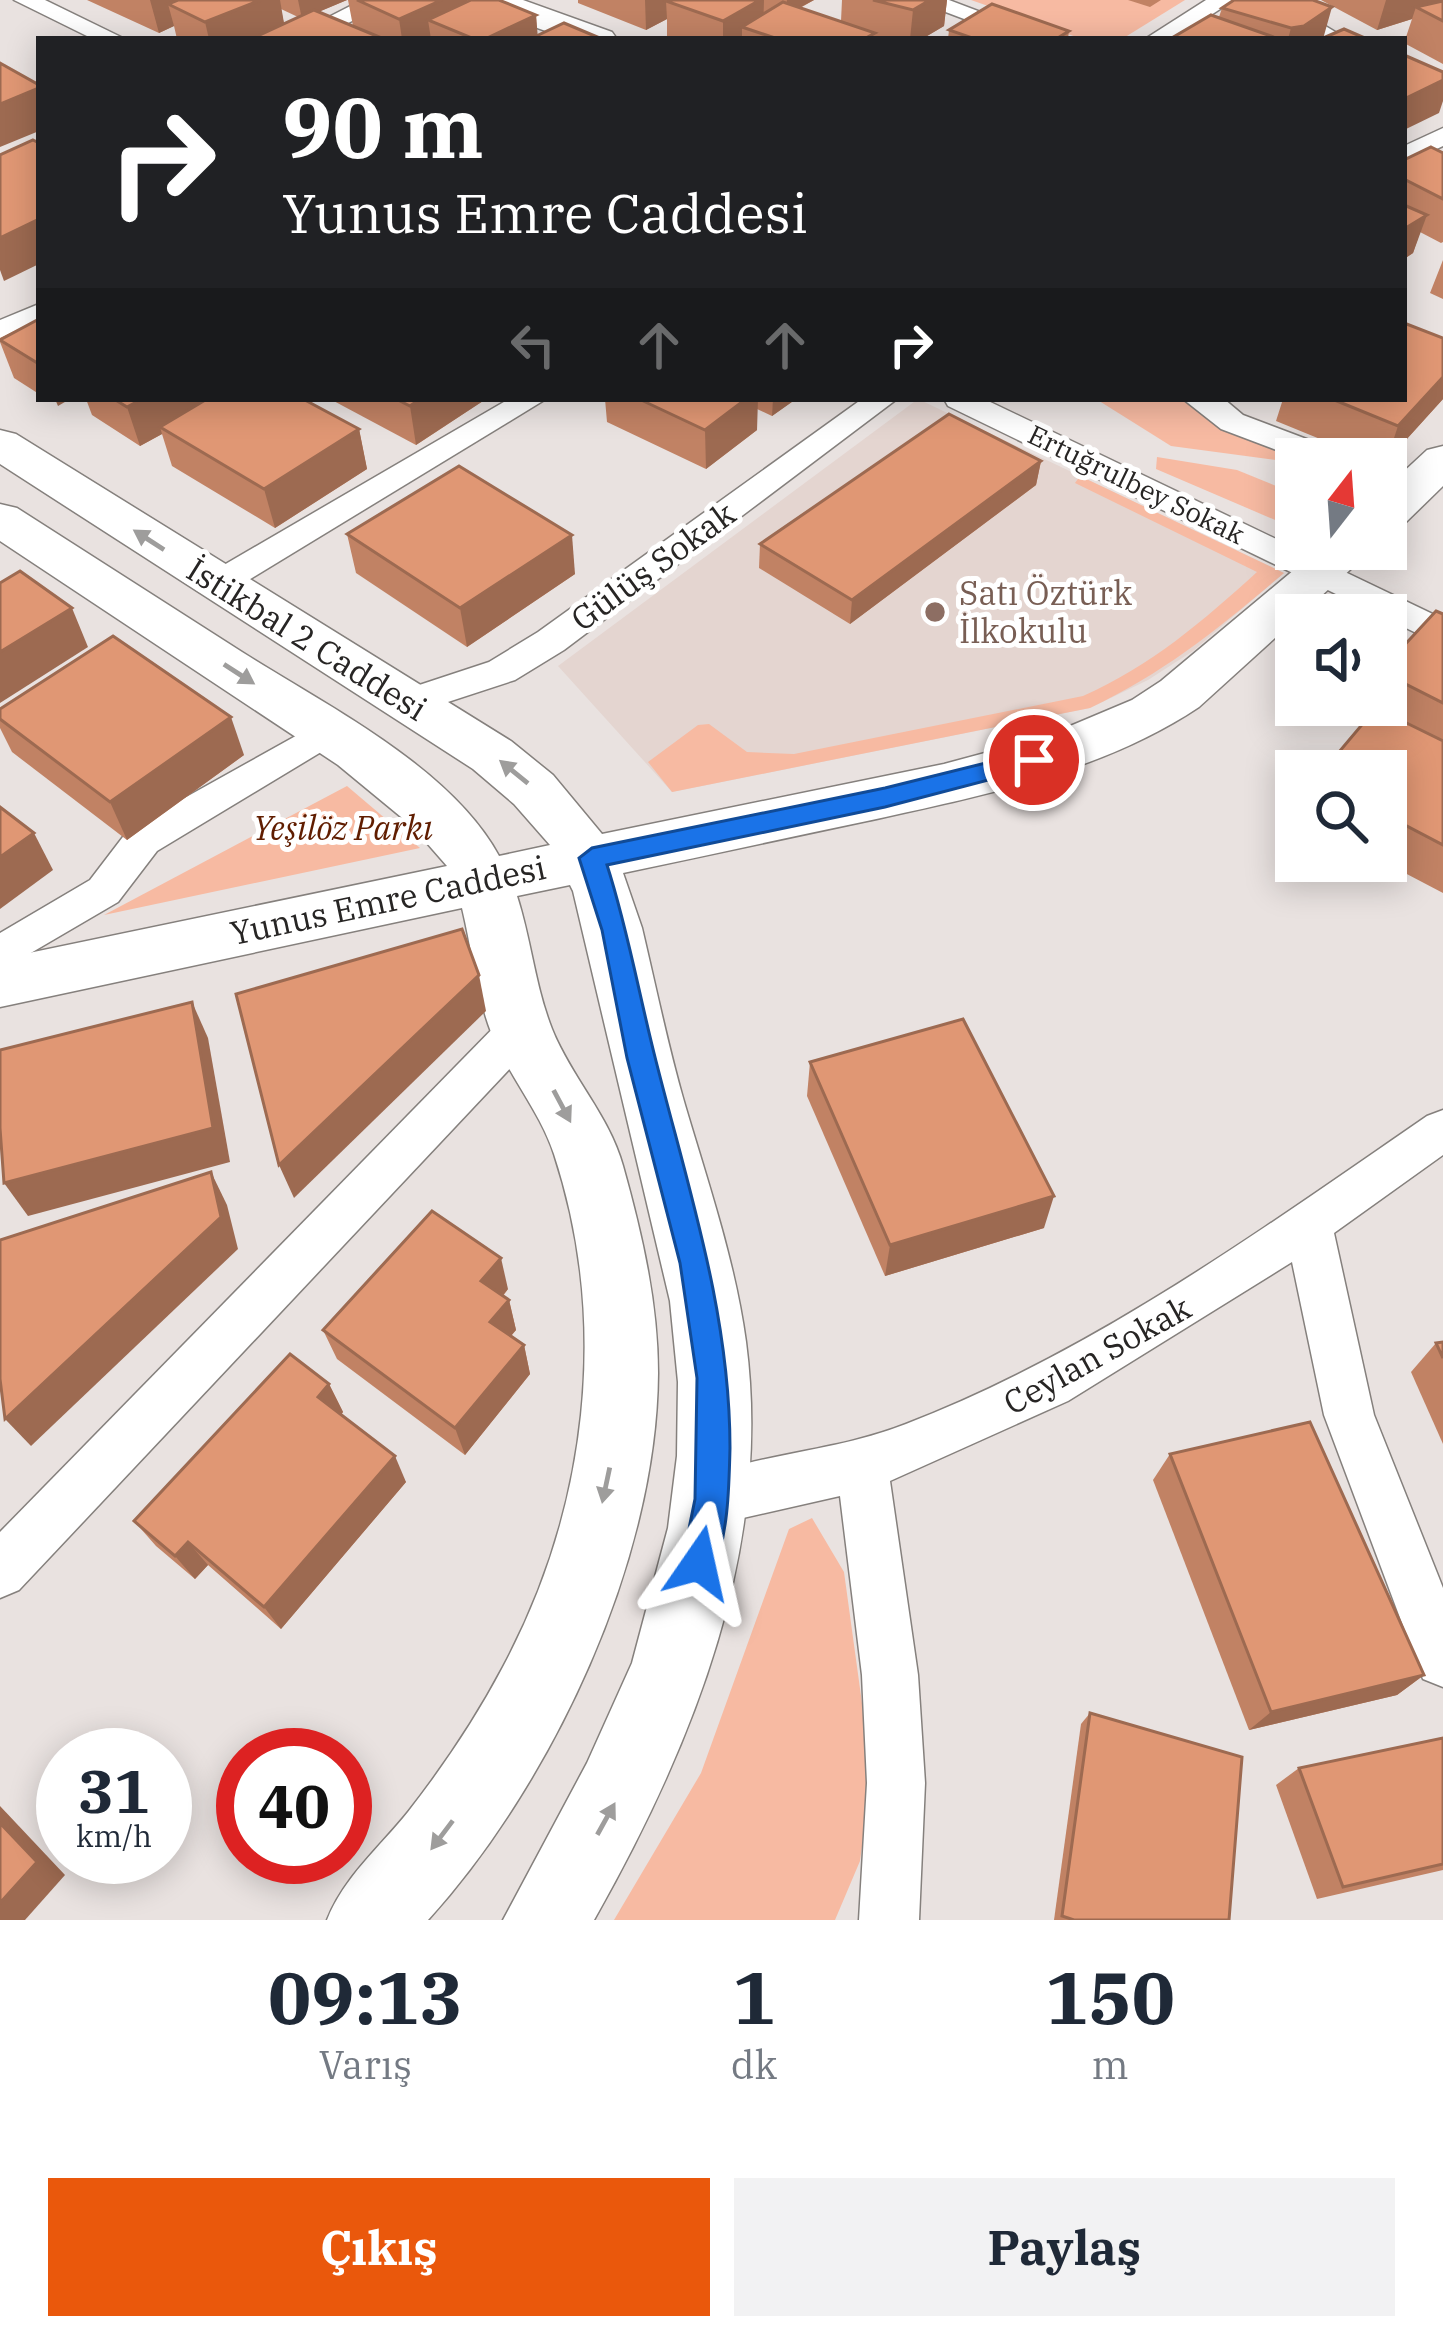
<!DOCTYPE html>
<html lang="tr">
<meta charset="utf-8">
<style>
body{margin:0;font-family:"IBM Plex Serif",serif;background:#f2f2f3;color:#1f2937;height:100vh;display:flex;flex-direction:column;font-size:45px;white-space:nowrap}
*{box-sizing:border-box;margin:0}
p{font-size:39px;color:#747a83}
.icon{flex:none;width:66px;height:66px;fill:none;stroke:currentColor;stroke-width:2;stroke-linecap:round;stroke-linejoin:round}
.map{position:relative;height:1920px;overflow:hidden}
.sheet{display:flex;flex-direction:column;background:#fff;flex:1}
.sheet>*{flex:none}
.guide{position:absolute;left:36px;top:36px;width:1371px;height:366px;border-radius:0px;box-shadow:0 6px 30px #0003;background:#202124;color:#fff;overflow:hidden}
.needle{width:78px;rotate:17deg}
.fabs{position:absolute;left:1275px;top:438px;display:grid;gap:24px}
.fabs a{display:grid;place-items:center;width:132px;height:132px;border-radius:0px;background:#fff;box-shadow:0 6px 30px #0003;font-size:60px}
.speed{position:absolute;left:36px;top:1728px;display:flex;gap:24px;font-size:60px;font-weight:700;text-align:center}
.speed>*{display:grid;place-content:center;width:156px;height:156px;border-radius:50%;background:#fff;box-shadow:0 6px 30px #0003;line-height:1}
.speed small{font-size:30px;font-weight:400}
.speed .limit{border:18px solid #d22;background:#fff;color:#111}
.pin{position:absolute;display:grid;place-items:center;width:102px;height:102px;color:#fff;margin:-51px;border:6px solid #fff;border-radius:50%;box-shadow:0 3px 12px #0007}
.me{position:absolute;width:132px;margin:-66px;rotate:11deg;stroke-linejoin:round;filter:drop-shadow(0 0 9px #0008)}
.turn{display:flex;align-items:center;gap:42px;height:252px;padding:0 48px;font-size:54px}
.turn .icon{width:156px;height:156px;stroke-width:2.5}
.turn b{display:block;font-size:84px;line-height:102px}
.lanes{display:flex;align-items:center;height:114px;padding:0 48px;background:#0003;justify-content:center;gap:60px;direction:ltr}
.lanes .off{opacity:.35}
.eta{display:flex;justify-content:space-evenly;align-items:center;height:204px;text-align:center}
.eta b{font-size:72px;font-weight:800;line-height:84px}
.primary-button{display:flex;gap:24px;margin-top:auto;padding:24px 48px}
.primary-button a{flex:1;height:138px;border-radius:0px;background:#ea580c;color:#fff;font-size:48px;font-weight:800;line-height:138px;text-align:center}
.primary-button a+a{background:#f2f2f3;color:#1f2937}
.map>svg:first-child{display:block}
.built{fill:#e4d5d0}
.green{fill:#f7baa2}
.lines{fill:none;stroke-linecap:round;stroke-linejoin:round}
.street-casing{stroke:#85807d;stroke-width:3}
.secondary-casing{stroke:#85807d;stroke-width:3}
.street{fill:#fff;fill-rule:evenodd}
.secondary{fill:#fff;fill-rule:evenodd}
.wall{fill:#c18264;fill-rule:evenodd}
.shaded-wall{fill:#9d6a51}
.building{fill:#e09774;stroke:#9d6a51;stroke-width:3}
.oneway{fill:#9e9d9c}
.route{fill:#1a73e8;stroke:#114b97;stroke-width:3}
.education-dot{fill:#8d6e63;stroke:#fff;stroke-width:4.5}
.labels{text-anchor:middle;stroke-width:10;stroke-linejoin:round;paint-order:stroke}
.far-street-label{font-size:27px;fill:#272524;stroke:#fff}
.street-label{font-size:33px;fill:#272524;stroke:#fff}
.education-label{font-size:33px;fill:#785e54;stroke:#fff;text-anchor:start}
.park-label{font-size:33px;font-style:italic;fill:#601d00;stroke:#fff}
</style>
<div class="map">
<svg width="1443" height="1920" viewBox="0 0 1443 1920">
<rect width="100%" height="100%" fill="#e9e2e0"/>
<path class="built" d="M 918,399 L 1284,573 L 1193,651 L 1148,680 L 1090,708 L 672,792 L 558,666 Z"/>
<g class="green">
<path d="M 971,0 L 1185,0 L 1122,39 L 1082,39 Z"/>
<path d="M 1096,399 L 1194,399 L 1302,459 L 1291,462 L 1171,446 Z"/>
<path d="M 1157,457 L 1237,470 L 1296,494 L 1296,529 L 1156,469 Z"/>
<path d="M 1080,476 L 1284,573 C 1219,628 1167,671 1090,708 L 672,792 L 648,762 L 698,725 L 709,724 L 747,752 L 794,754 L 1083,696 C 1151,666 1203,621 1257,572 L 1075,483 Z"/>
<path d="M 347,786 L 420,848 L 104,915 Z"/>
<path d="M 812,1518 L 844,1572 L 872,1776 L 860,1861 L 835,1920 L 614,1920 L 701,1773 L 789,1529 Z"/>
</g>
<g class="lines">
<defs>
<g id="street">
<path d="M 14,0 L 45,0 L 125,39 L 93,39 Z"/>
<path d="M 362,0 L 393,0 L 317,39 L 286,39 Z"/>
<path d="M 914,0 L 949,0 L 1052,39 L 1017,39 Z"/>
<path d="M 1206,0 L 1234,0 L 1174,39 L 1145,39 Z"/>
<path d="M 1253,0 L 1282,0 L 1347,39 L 1318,39 Z"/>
<path d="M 1443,128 L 1443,146 L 1404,164 L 1404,146 Z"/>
<path d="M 39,304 L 39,324 L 0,340 L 0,320 Z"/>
<path d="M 509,399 L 546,399 L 229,592 L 205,592 L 200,584 L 205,576 Z"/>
<path d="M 862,399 L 897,399 L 564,650 L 515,680 L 408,715 L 395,711 L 390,702 L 395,693 L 489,662 L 538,632 Z"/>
<path d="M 944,399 L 984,399 L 1443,619 L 1443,646 L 948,406 Z"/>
<path d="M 1183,399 L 1224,399 L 1243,415 L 1341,452 L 1346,459 L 1300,459 L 1221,429 Z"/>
<path d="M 328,718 L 341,722 L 347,731 L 341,740 L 157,851 L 118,902 L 0,971 L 0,933 L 90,880 L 129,829 Z"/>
<path d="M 521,1010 L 536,1015 L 543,1028 L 536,1041 L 19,1590 L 0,1598 L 0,1532 L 506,1015 Z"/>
<path d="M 1443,1110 L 1443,1155 L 1334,1233 L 1374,1415 L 1443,1588 L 1443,1687 L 1423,1679 L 1324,1415 L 1292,1262 L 1068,1401 L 890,1481 L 918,1675 L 925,1783 L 919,1920 L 859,1920 L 867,1783 L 862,1675 L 840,1496 L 712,1525 L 693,1518 L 686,1499 L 693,1480 C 761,1453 838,1451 906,1424 C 1095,1351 1261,1230 1427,1116 Z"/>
</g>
<g id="secondary">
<path d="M 474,0 L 523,0 L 612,32 L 617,39 L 568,39 L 479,7 Z"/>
<path d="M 0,430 L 16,434 L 511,741 L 553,775 L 602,834 L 944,764 L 1044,737 L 1132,700 L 1161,681 L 1319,549 L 1373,549 L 1199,707 C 1102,772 980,796 867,821 C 786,838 704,856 623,873 L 642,928 C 656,987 668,1047 685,1105 C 708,1183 735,1261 746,1342 C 773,1547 693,1745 594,1920 L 503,1920 L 587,1763 L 632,1663 L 668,1528 L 677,1456 L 678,1382 L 670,1301 L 573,891 L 570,885 L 517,896 C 531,939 535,986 552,1029 C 571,1077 609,1115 623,1166 C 642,1234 658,1303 658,1373 C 657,1561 552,1783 428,1920 L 327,1920 C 344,1877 379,1848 408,1812 C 444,1766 476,1718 503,1667 C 587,1510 610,1324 554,1154 C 540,1111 508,1075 491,1032 C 476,993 472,949 462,908 L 0,1007 L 0,959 L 447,866 L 412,826 L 338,765 L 0,541 L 0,504 L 17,508 C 92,556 167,604 242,652 C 325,705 451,767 499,856 L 550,845 L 514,804 L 473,769 L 0,464 Z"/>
<path d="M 1443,446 L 1443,486 L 1403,525 L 1386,529 L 1386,488 L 1427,450 Z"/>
</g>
</defs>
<use href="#street" class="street-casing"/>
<use href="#secondary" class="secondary-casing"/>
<use href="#street" class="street"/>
<use href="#secondary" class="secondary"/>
</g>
<g class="wall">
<path d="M 87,0 L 347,0 L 318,12 L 353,26 L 348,0 L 467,0 L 468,2 L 536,15 L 537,36 L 602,39 L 177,39 L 174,26 L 159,33 ZM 281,9 L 298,17 L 284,24 Z"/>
<path d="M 578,0 L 814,0 L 800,8 L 841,21 L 842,0 L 947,0 L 944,26 L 922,39 L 881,39 L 874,37 L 874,39 L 672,39 L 667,37 L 667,19 L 646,30 L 578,3 Z"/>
<path d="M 1128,0 L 1161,0 L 1150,7 Z"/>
<path d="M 1321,0 L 1443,0 L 1443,64 L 1404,43 L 1412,19 L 1377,30 Z"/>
<path d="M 1222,8 L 1323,38 L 1367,39 L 1170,39 L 1219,17 Z"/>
<path d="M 949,30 L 1069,31 L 1068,39 L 948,39 Z"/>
<path d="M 1443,153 L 1443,242 L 1441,243 L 1420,232 L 1413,253 L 1404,259 L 1404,160 Z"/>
<path d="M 1443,260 L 1443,299 L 1430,293 Z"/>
<path d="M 39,319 L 39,394 L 14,378 L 0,342 L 0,338 Z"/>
<path d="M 86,399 L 303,399 L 359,429 L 367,469 L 275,528 L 172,466 L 162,434 L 140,446 L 92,415 Z"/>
<path d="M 330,399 L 486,399 L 416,445 Z"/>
<path d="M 605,399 L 796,399 L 772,416 L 757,409 L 757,430 L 706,469 L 607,422 Z"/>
<path d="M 1283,399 L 1443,399 L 1386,462 L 1386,459 L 1369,459 L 1276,421 Z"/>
<path d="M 1041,461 L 1036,485 L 850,624 L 759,568 L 760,544 Z"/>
<path d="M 347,534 L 575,574 L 467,647 L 356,573 Z"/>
<path d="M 1443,614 L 1443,893 L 1382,861 L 1386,861 L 1386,771 L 1371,714 L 1363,710 L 1365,705 L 1386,705 L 1386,665 Z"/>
<path d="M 0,709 L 244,755 L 127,840 L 12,752 L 0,728 Z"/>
<path d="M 810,1062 L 1044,1228 L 885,1276 L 807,1096 Z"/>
<path d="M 508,1289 L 503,1296 L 509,1300 L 516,1330 L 511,1336 L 524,1345 L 530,1374 L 465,1455 L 337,1359 L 323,1330 Z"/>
<path d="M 1443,1342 L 1443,1444 L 1411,1372 L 1436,1343 Z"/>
<path d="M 329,1384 L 343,1412 L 341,1415 L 406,1482 L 281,1629 L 208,1565 L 195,1579 L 156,1546 L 134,1521 Z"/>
<path d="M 1170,1454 L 1424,1675 L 1397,1695 L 1249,1730 L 1153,1480 Z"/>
<path d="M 1090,1713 L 1229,1920 L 1054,1920 L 1081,1724 Z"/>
<path d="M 1443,1738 L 1443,1870 L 1317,1899 L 1276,1785 L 1299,1768 Z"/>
</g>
<g class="shaded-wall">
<path d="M 150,0 L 215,0 L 168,4 L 174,26 L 159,33 Z"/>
<path d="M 261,0 L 280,0 L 285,29 L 262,39 L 209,39 L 205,22 Z"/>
<path d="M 298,0 L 347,0 L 302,19 Z"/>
<path d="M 442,0 L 467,0 L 470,26 L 428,20 L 431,39 L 402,39 L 399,19 Z"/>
<path d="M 645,0 L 693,0 L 666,1 L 667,19 L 646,30 Z"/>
<path d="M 760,0 L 764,0 L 763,34 L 742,27 L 742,39 L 723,39 L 723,21 Z"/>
<path d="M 787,0 L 814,0 L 786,15 Z"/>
<path d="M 930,0 L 947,0 L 944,26 L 922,39 L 910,39 L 913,10 Z"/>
<path d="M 1386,0 L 1443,0 L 1443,5 L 1416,7 L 1412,19 L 1377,30 Z"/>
<path d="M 1332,7 L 1323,39 L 1288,39 L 1291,28 Z"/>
<path d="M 536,15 L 538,39 L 485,39 Z"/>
<path d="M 1443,80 L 1443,101 L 1439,113 L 1404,130 L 1404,99 Z"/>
<path d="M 39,88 L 39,131 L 0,147 L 0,104 Z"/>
<path d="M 1427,215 L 1413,253 L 1404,259 L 1404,229 Z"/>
<path d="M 39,219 L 39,264 L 4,281 L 0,270 L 0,238 Z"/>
<path d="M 1443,377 L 1443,399 L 1386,462 L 1398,426 Z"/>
<path d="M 55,399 L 70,399 L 58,406 Z"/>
<path d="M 142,399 L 227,399 L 160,427 L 162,434 L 140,446 L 127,407 Z"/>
<path d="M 420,399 L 486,399 L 416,445 L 410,406 Z"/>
<path d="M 746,399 L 758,399 L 757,430 L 706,469 L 705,430 Z"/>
<path d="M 773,399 L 796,399 L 772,416 Z"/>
<path d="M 359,429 L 367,469 L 275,528 L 264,489 Z"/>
<path d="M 1041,461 L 1036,485 L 850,624 L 852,600 Z"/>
<path d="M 572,535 L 575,574 L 467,647 L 460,608 Z"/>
<path d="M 72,608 L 88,647 L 0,703 L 0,652 Z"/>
<path d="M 231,717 L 244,755 L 127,840 L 110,802 Z"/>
<path d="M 34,833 L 53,870 L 0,909 L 0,857 Z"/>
<path d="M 479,975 L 486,1011 L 294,1198 L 279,1165 Z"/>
<path d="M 192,1002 L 208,1038 L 230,1162 L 28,1216 L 4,1183 Z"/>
<path d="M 211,1172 L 227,1205 L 238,1249 L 31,1446 L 5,1419 Z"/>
<path d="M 1054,1196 L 1044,1228 L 885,1276 L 890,1245 Z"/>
<path d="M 501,1258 L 508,1289 L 489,1312 L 481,1281 Z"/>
<path d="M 509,1300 L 516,1330 L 498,1351 L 490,1322 Z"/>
<path d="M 524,1345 L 530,1374 L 465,1455 L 455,1428 Z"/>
<path d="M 329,1384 L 343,1412 L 332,1425 L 318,1397 Z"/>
<path d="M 395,1456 L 406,1482 L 281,1629 L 264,1607 Z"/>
<path d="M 188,1542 L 208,1565 L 195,1579 L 175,1556 Z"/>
<path d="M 1424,1675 L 1397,1695 L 1249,1730 L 1271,1712 Z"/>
<path d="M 0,1806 L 65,1875 L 25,1920 L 0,1920 Z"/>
</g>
<g class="building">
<path d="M 178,0 L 261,0 L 205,22 L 168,4 Z"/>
<path d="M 357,0 L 442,0 L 399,19 Z"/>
<path d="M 471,0 L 499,0 L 536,15 L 485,39 L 474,39 L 428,20 Z"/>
<path d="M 668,0 L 760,0 L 723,21 L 666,1 Z"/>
<path d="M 873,0 L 930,0 L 913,10 Z"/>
<path d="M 1234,0 L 1313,0 L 1332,7 L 1304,26 L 1291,28 L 1222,8 Z"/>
<path d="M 1443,1 L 1443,21 L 1416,7 Z"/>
<path d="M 783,2 L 875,33 L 864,39 L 778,39 L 742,27 Z"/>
<path d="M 992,4 L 1069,31 L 1056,39 L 975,39 L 949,30 Z"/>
<path d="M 314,10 L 384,39 L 251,39 Z"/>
<path d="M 1211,15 L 1271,36 L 1266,39 L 1170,39 Z"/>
<path d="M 564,23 L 602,39 L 530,39 Z"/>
<path d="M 1344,29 L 1367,39 L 1321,39 Z"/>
<path d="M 1404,55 L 1443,72 L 1443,80 L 1404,99 Z"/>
<path d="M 0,63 L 39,85 L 39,88 L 0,104 Z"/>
<path d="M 33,140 L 39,143 L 39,219 L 0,238 L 0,155 Z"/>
<path d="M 1431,147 L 1443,153 L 1443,199 L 1404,179 L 1404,160 Z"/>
<path d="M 1404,205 L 1427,215 L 1404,229 Z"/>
<path d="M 39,319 L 39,364 L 0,340 Z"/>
<path d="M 1404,323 L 1443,338 L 1443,377 L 1398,426 L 1332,399 L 1404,399 Z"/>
<path d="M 114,399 L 142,399 L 127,407 Z"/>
<path d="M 207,399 L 303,399 L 359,429 L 264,489 L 160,427 Z"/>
<path d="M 396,399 L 420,399 L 410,406 Z"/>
<path d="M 639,399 L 746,399 L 705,430 Z"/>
<path d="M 949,414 L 1041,461 L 852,600 L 760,544 Z"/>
<path d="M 459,466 L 572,535 L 460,608 L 347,534 Z"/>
<path d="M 20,571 L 72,608 L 0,652 L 0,583 Z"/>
<path d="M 1436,611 L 1443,614 L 1443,703 L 1386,674 L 1386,665 Z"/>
<path d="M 113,636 L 231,717 L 110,802 L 0,719 L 0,709 Z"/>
<path d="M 1376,708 L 1443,741 L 1443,845 L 1386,815 L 1386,771 L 1323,771 Z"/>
<path d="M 0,807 L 34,833 L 0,857 Z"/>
<path d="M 462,929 L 479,975 L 279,1165 L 236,994 Z"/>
<path d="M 192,1002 L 213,1128 L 4,1183 L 0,1128 L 0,1050 Z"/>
<path d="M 963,1019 L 1054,1196 L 890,1245 L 810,1062 Z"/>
<path d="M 211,1172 L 221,1217 L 5,1419 L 0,1379 L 0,1240 Z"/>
<path d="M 432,1211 L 501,1258 L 481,1281 L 509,1300 L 490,1322 L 524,1345 L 455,1428 L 323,1330 Z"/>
<path d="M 1443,1342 L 1443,1358 L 1436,1343 Z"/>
<path d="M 290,1354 L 329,1384 L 318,1397 L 395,1456 L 264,1607 L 188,1542 L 175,1556 L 134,1521 Z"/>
<path d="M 1310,1422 L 1424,1675 L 1271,1712 L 1170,1454 Z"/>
<path d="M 1090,1713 L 1242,1757 L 1229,1920 L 1074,1920 L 1062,1916 Z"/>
<path d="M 1443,1738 L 1443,1864 L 1343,1887 L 1299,1768 Z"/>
<path d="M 0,1823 L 37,1862 L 0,1903 Z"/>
</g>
<defs><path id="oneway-solid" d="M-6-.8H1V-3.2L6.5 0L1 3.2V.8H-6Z" transform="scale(3)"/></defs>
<g class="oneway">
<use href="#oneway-solid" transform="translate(149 540) rotate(-147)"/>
<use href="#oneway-solid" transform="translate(239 674) rotate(33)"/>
<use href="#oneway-solid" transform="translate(514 772) rotate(-141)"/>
<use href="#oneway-solid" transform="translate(562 1106) rotate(62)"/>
<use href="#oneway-solid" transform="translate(606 1485) rotate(102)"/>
<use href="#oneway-solid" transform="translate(606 1819) rotate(-61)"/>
<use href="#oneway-solid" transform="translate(442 1835) rotate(127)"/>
</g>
<path class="route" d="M 1034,751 L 1046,760 L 1042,766 L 885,807 L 607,865 C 628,930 639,995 656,1061 C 689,1191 730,1314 730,1448 C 729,1491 728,1535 712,1575 L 699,1580 L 687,1575 L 682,1563 L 695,1499 L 697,1378 L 680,1263 L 627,1058 L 602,930 L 579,858 L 592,848 L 885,788 Z"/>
<circle class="education-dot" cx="935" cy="612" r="12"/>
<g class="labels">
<g class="far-street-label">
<text transform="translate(1136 485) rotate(26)" y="9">Ertuğrulbey Sokak</text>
</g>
<g class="street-label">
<text transform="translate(653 566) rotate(-36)" y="12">Gülüş Sokak</text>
<text transform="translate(307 639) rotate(32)" y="12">İstikbal 2 Caddesi</text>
<text transform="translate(388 900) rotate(-12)" y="12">Yunus Emre Caddesi</text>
<text transform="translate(1097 1355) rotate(-29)" y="12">Ceylan Sokak</text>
</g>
<g class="education-label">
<text x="959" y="605">Satı Öztürk<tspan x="959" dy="38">İlkokulu</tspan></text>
</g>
<g class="park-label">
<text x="343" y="840">Yeşilöz Parkı</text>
</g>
</g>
</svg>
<div class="fabs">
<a><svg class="needle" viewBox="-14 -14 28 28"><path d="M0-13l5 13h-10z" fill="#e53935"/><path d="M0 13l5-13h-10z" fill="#747a83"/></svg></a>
<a><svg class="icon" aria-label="sound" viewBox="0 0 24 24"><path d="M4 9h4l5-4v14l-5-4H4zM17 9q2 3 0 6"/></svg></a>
<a><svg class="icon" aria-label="search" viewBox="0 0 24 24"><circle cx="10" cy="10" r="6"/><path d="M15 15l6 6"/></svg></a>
</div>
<div class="speed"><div>31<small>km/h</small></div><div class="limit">40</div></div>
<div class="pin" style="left:1034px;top:760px;background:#d93025"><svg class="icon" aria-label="arrive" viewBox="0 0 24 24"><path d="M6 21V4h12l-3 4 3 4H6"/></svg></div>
<svg class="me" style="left:699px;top:1563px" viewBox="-20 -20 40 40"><path d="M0-17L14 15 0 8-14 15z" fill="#1a73e8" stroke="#fff" stroke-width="4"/></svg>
<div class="guide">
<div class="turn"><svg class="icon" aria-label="right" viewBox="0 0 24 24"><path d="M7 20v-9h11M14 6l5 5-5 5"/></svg><div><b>90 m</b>Yunus Emre Caddesi</div></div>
<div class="lanes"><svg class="icon off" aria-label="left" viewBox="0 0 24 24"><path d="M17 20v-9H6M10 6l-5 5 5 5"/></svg><svg class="icon off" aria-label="ahead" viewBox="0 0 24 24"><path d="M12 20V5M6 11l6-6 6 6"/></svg><svg class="icon off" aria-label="ahead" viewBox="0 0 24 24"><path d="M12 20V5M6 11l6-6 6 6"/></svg><svg class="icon" aria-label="right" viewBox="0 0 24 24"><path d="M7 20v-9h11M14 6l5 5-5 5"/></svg></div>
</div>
</div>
<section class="sheet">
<div class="eta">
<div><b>09:13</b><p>Varış</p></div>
<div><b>1</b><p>dk</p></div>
<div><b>150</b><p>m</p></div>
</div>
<div class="primary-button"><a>Çıkış</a><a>Paylaş</a></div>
</section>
